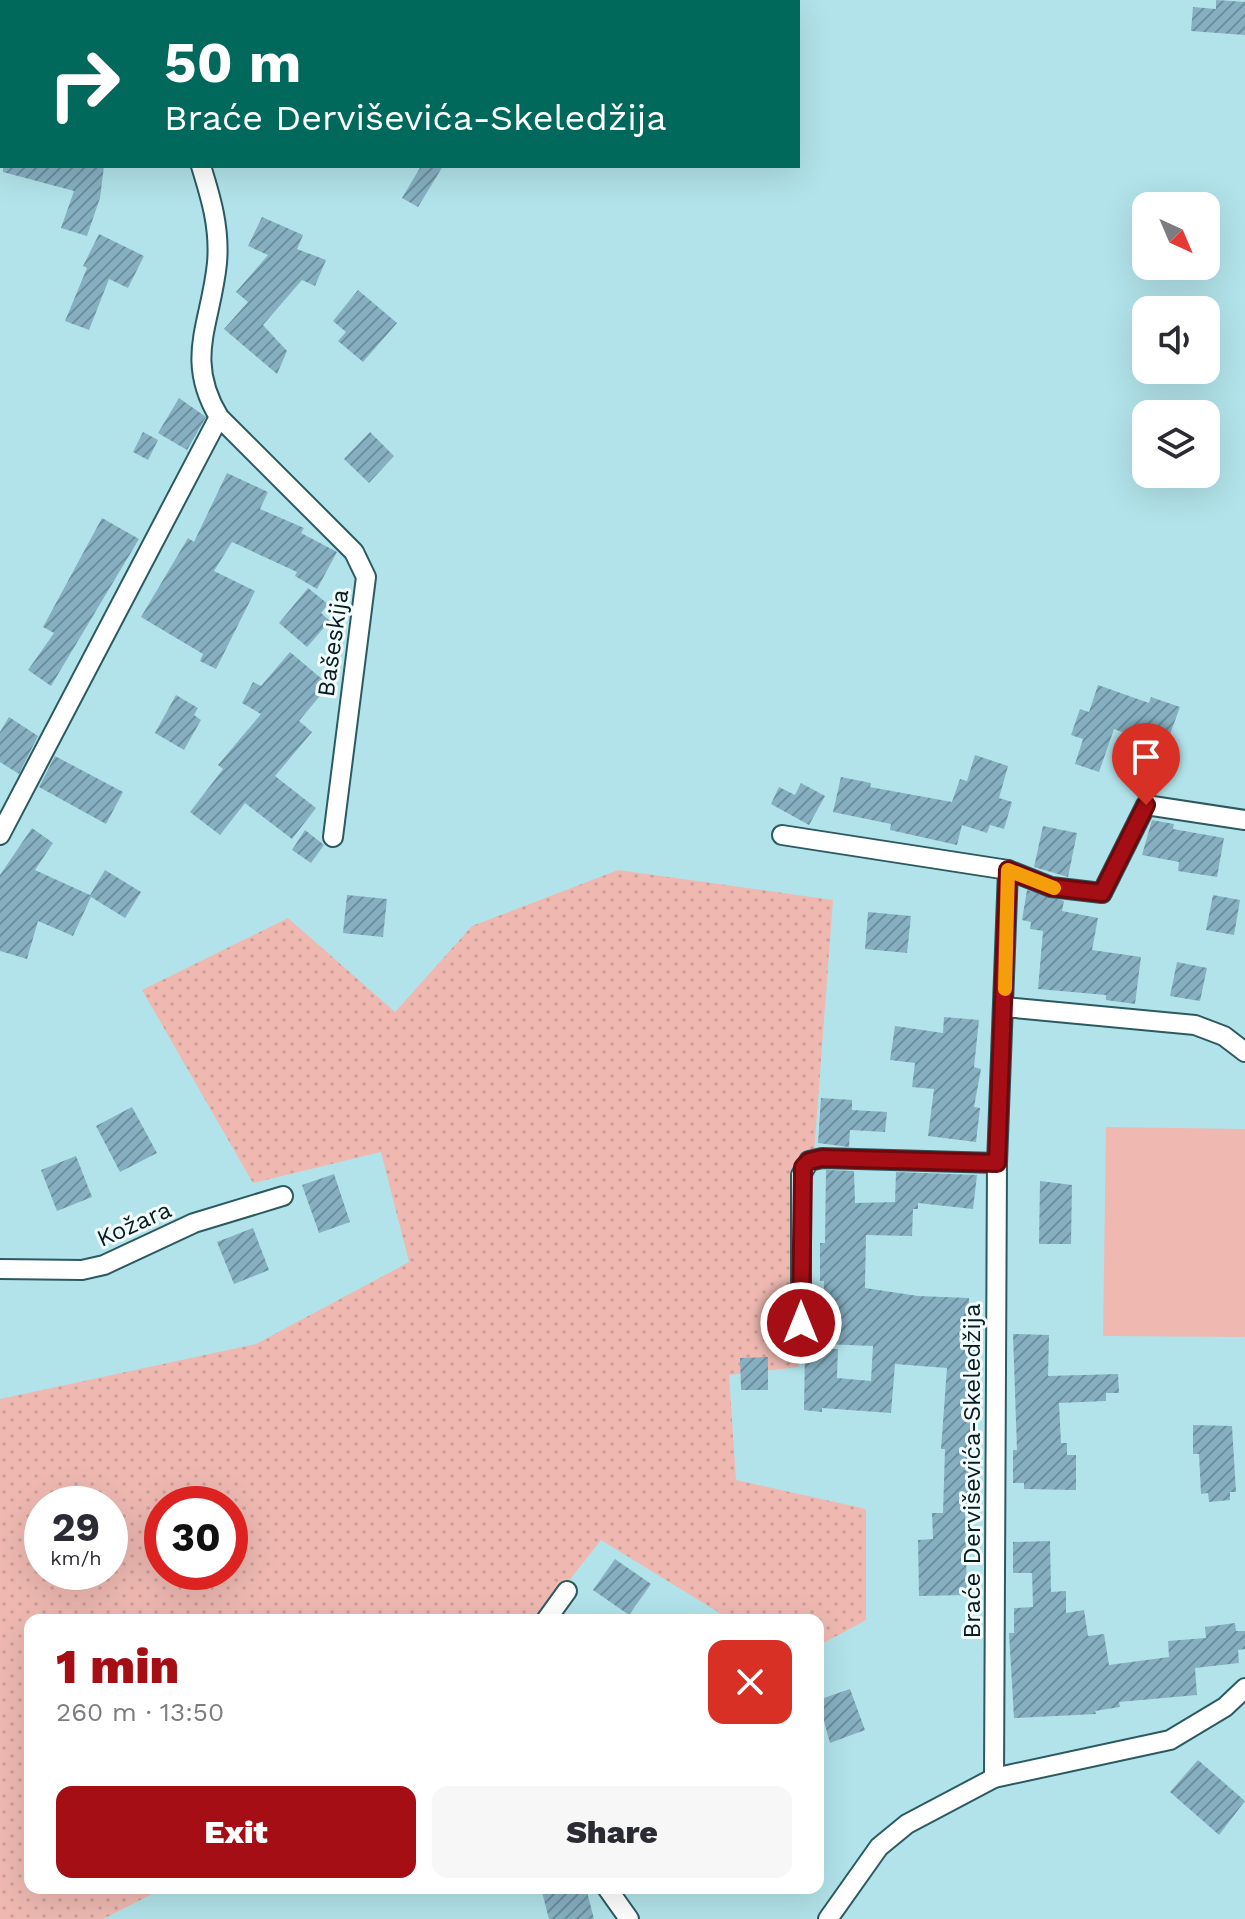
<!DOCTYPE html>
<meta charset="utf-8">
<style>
body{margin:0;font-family:"Work Sans",sans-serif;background:#f7f7f7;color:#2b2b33;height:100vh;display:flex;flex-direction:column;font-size:30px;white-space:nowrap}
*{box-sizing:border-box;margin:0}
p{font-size:26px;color:#7c7c81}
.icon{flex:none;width:44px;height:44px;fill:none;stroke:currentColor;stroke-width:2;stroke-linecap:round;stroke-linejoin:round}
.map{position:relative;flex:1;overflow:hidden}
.sheet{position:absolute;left:24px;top:1614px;width:800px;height:280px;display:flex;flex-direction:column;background:#fff;border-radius:16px;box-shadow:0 8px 32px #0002}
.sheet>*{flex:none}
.guide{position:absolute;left:0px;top:0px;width:800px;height:168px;box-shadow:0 8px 32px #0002;background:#00695c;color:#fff;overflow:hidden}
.needle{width:52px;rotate:136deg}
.fabs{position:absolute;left:1132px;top:192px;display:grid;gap:16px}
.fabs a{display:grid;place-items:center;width:88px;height:88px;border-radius:16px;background:#fff;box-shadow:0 8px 32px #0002;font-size:40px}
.speed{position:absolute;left:24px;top:1486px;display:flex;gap:16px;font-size:40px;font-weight:700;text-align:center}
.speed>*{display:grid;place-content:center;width:104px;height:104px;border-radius:50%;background:#fff;box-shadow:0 8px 32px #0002;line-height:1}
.speed small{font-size:20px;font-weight:400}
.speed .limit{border:12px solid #d22;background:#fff;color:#111}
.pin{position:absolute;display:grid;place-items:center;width:68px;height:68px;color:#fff;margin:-82px -34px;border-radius:50% 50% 50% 0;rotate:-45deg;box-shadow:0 0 8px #0007}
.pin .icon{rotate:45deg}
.me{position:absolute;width:88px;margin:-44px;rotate:0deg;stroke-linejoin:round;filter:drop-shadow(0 0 6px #0008)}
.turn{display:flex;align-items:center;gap:28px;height:168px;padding:0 32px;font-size:36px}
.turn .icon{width:104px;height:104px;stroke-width:2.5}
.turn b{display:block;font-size:56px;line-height:68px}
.round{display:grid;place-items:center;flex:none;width:84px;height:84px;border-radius:16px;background:#f7f7f7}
.overview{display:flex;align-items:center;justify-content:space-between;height:136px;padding:0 32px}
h1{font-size:48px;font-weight:800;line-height:60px;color:#a50e15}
.button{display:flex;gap:16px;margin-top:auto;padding:16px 32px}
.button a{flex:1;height:92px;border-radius:16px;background:#a50e15;color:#fff;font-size:32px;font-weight:800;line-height:92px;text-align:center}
.button a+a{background:#f7f7f7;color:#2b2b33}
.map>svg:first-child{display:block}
.grass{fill:url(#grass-dots);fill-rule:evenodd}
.pitch{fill:#efb9b2}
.building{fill:url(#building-hatch)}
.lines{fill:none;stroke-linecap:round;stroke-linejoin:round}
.minor-casing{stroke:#2b5a60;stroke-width:22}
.minor{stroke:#fff;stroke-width:18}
.route-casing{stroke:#6b090e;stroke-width:20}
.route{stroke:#a50e15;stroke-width:14}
.slow{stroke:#f59e0b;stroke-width:14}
.labels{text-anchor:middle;stroke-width:6;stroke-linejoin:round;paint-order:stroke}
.street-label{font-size:24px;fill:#091d1f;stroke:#f2fcfd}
</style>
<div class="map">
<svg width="1245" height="1919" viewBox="0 0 1245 1919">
<defs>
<pattern id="grass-dots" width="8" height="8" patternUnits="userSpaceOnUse" patternTransform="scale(2)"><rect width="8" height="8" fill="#efb9b2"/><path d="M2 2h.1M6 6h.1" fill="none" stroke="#cc9f99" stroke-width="1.8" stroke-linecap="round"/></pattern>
<pattern id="building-hatch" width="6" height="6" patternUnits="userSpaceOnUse" patternTransform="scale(2)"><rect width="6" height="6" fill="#86b0c2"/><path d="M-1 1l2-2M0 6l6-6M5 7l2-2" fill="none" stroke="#6c8f9d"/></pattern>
</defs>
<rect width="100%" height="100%" fill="#b2e3ea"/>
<path class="grass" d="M 618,870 L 833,900 L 798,1367 L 729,1375 L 736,1480 L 866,1509 L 866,1620 L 818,1646 L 818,1620 L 731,1620 L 601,1540 L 538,1620 L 30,1620 L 30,1888 L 164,1888 L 103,1919 L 0,1919 L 0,1399 L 256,1344 L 409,1262 L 381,1152 L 253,1183 L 142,990 L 288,918 L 395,1012 L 472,926 ZM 42,1504 L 110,1504 L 110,1572 L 42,1572 ZM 162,1504 L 230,1504 L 230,1572 L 162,1572 Z"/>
<path class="pitch" d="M 1106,1127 L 1245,1129 L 1245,1337 L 1103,1336 Z"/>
<g class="building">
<path d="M 1216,0 L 1245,2 L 1245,35 L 1191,31 L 1193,7 L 1216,9 Z"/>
<path d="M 3,166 L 104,166 L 100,198 L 87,236 L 61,228 L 74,191 L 3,172 Z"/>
<path d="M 421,166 L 443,166 L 418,207 L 402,198 Z"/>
<path d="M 262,217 L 303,235 L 297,249 L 326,260 L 315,286 L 302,280 L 263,325 L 287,351 L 277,374 L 224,329 L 248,302 L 236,292 L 268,255 L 248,246 Z"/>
<path d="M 99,234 L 144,256 L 128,288 L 109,279 L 89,330 L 65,321 L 87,268 L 83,266 Z"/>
<path d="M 358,290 L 397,323 L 363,362 L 338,341 L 346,332 L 333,321 Z"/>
<path d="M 179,398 L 206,417 L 187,450 L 158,433 Z"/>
<path d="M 143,432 L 158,440 L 148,460 L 133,452 Z"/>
<path d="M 370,432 L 394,456 L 369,483 L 344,459 Z"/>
<path d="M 227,473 L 268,492 L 260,509 L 304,528 L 301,533 L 337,552 L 317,589 L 295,576 L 297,572 L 232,542 L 214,571 L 255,591 L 216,669 L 200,661 L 203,654 L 141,617 L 188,538 L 194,542 Z"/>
<path d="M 102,518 L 139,539 L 51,686 L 28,670 L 54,633 L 43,627 Z"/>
<path d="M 308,588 L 328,604 L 321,613 L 330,621 L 307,647 L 279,623 Z"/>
<path d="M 290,652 L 329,685 L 299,721 L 312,732 L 275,776 L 316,808 L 292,839 L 245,803 L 220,835 L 190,812 L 223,769 L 218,765 L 261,714 L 242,703 L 253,682 L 261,686 Z"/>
<path d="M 1098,685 L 1149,703 L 1151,697 L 1180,707 L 1165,748 L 1114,729 L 1099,772 L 1075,764 L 1083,739 L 1071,735 L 1080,709 L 1089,712 Z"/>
<path d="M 176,695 L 198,708 L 194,715 L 201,720 L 184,750 L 155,733 Z"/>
<path d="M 9,717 L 38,736 L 19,774 L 0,762 L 0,732 Z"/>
<path d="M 975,755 L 1008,766 L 999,798 L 1012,802 L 1004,829 L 990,825 L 987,833 L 962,825 L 957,845 L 890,830 L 891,824 L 833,812 L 841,777 L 871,783 L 870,787 L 952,802 L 960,779 L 967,781 Z"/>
<path d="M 55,756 L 123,792 L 106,824 L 39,787 Z"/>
<path d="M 801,783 L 825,796 L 809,825 L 771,804 L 779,787 L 795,795 Z"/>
<path d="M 1152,820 L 1174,824 L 1173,829 L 1224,838 L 1217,877 L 1178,871 L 1179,862 L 1142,855 Z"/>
<path d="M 1043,826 L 1077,833 L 1068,877 L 1034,867 Z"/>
<path d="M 32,828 L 53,843 L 35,870 L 90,895 L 105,870 L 141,892 L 125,918 L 91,897 L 73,936 L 38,921 L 27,959 L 0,951 L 0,875 Z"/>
<path d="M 305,830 L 324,845 L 311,863 L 292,850 Z"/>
<path d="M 1027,890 L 1064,901 L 1062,911 L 1098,918 L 1092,950 L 1141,957 L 1135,1004 L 1106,1000 L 1106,995 L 1038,989 L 1043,931 L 1030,929 L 1031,922 L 1022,920 Z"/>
<path d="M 347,895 L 387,899 L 383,937 L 343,933 Z"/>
<path d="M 1213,895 L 1240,900 L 1234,935 L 1206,930 Z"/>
<path d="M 868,912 L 911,916 L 907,953 L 865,949 Z"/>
<path d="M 1177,962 L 1207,968 L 1200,1001 L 1170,996 Z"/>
<path d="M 944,1017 L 979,1020 L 974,1067 L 981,1069 L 974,1107 L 980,1108 L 976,1142 L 928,1136 L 934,1089 L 912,1087 L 915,1063 L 890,1060 L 895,1026 L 943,1033 Z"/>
<path d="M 821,1098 L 852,1100 L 852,1110 L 887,1112 L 885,1132 L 850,1130 L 849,1147 L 818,1143 Z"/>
<path d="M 132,1107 L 157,1153 L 120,1172 L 96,1126 Z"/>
<path d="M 76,1156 L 92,1197 L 57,1211 L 41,1170 Z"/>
<path d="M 826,1170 L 854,1171 L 855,1203 L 895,1202 L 896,1172 L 977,1175 L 973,1209 L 918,1203 L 918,1209 L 913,1209 L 912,1236 L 866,1235 L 865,1288 L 918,1296 L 969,1298 L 967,1339 L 976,1338 L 977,1367 L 971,1420 L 971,1506 L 965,1506 L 967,1595 L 919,1596 L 918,1540 L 933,1539 L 932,1513 L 943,1513 L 945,1449 L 941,1449 L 947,1368 L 895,1364 L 891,1413 L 822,1408 L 822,1412 L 804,1410 L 805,1348 L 838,1349 L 837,1378 L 871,1381 L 873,1346 L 823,1344 L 824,1281 L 820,1281 L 820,1243 L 825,1243 Z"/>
<path d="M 334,1174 L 350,1222 L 319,1233 L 302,1185 Z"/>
<path d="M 1040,1181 L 1072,1185 L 1071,1244 L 1039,1244 Z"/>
<path d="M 253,1228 L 269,1270 L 234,1284 L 217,1242 Z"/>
<path d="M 1013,1334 L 1049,1335 L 1048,1376 L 1118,1374 L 1119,1393 L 1106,1393 L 1106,1401 L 1059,1403 L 1061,1443 L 1067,1443 L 1067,1455 L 1076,1455 L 1076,1490 L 1024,1489 L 1024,1483 L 1013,1483 L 1013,1450 L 1017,1450 Z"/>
<path d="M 768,1357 L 768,1390 L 741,1390 L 740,1358 Z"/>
<path d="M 1193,1425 L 1232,1426 L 1236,1492 L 1230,1492 L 1230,1500 L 1209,1502 L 1208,1493 L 1201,1494 L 1199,1454 L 1193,1454 Z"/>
<path d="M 1050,1541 L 1051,1592 L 1066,1591 L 1066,1613 L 1084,1610 L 1088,1636 L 1104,1634 L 1109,1665 L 1169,1657 L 1168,1641 L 1206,1638 L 1205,1627 L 1235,1623 L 1236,1631 L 1245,1631 L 1245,1649 L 1238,1650 L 1239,1663 L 1195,1668 L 1197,1695 L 1119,1702 L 1120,1707 L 1095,1711 L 1096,1714 L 1014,1718 L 1009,1633 L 1014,1633 L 1014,1608 L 1033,1607 L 1032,1573 L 1013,1573 L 1013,1542 Z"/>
<path d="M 615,1559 L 651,1584 L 629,1615 L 593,1590 Z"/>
<path d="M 850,1689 L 865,1730 L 830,1743 L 818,1700 Z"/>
<path d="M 1198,1760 L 1245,1801 L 1219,1835 L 1170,1792 Z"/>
<path d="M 541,1888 L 586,1888 L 594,1919 L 549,1919 Z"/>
</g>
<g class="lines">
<defs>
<g id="minor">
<path d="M 291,2 L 293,0"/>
<path d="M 0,58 L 2,59"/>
<path d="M 201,166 C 211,198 220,228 217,263 C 211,324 184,359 219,417 L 354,552 L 366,577 L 333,837"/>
<path d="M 0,835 L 219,417"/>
<path d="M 782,835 L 1008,870"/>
<path d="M 1004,1007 L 1195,1025 L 1224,1036 L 1245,1052"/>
<path d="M 0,1269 L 82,1270 L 104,1265 L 194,1223 L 283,1196"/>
<path d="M 801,1323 L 801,1175 L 809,1161 L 822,1158 L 997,1163"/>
<path d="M 546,1620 L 567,1591"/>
<path d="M 994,1778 L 997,1163 L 1008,870 L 1051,887 L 1102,893 L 1146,805 L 1245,820"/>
<path d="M 607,1888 L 629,1919"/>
<path d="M 828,1919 L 879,1847 L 907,1824 L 994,1778 L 1170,1740 L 1225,1707 L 1245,1688"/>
</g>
</defs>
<use href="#minor" class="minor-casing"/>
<use href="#minor" class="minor"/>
</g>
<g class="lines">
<defs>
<path id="route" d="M 801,1323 L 803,1167 L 809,1161 L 822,1158 L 997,1163 L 1008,870 L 1051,887 L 1102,893 L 1146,805"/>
</defs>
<use href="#route" class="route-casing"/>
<use href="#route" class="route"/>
<path class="slow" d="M 1005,989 L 1008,870 L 1054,888"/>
</g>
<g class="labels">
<g class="street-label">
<text transform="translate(333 643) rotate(-82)" y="8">Bašeskija</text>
<text transform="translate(134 1224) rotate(-24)" y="8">Kožara</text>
<text transform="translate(972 1471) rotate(-90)" y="8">Braće Derviševića-Skeledžija</text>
</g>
</g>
</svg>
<div class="fabs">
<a><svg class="needle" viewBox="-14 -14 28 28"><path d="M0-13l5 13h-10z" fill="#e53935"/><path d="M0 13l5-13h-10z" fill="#7c7c81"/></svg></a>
<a><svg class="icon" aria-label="sound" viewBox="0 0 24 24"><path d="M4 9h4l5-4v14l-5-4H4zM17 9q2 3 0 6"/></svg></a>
<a><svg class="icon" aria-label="layers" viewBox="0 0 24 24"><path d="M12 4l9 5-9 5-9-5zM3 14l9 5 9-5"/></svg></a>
</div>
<div class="speed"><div>29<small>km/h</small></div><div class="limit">30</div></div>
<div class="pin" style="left:1146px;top:805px;background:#d93025"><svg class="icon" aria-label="arrive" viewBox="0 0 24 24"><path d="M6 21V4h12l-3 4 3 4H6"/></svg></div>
<svg class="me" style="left:801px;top:1323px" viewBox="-20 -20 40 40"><circle r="17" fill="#a50e15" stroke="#fff" stroke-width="3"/><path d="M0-11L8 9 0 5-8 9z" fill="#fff"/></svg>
<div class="guide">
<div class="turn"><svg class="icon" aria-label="right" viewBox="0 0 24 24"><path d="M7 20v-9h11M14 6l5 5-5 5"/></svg><div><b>50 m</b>Braće Derviševića-Skeledžija</div></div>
</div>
<section class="sheet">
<div class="overview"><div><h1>1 min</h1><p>260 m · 13:50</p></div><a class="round" style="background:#d93025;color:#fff"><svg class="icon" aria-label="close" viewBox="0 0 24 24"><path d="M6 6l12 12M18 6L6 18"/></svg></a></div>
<div class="button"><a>Exit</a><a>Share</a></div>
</section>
</div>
